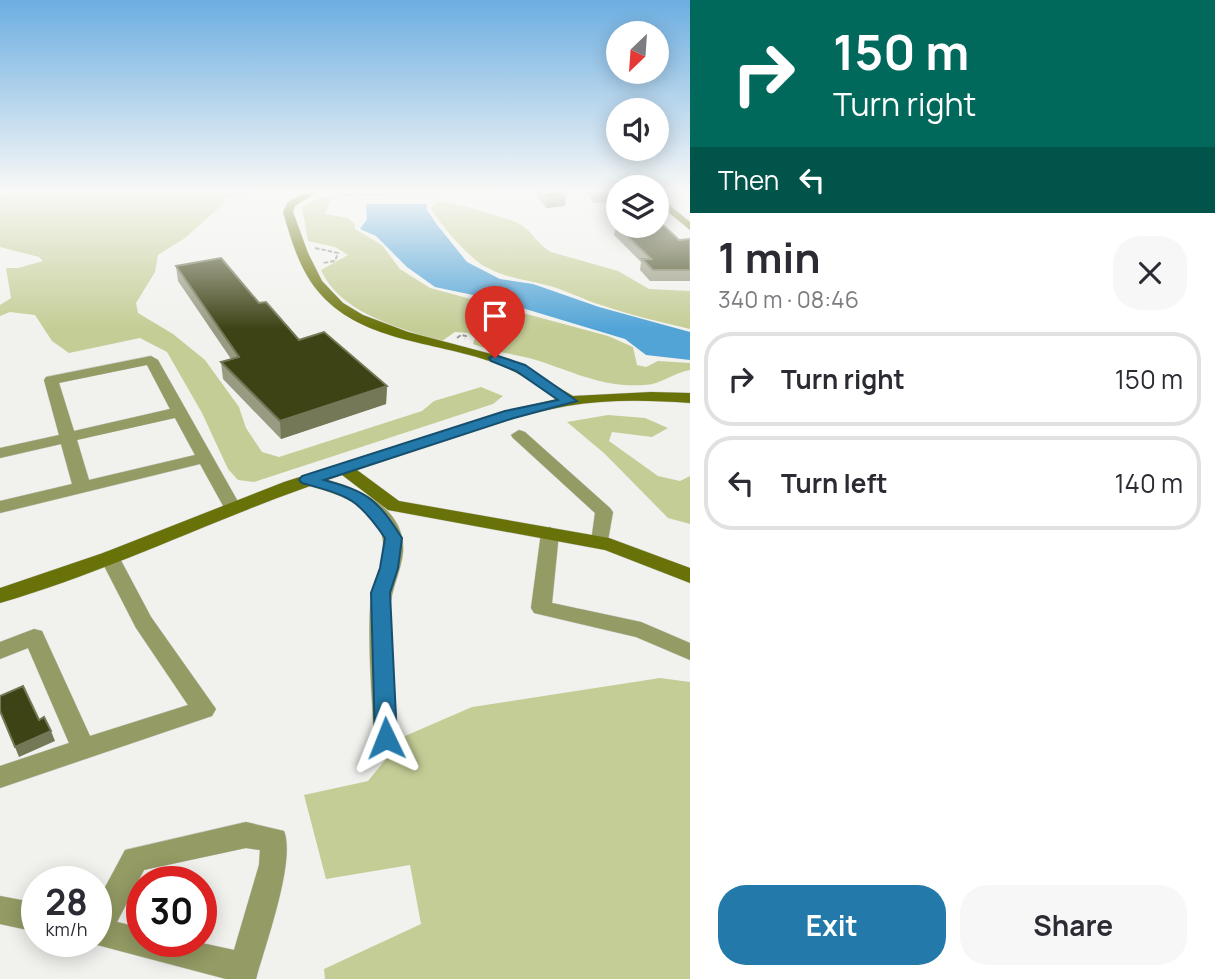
<!DOCTYPE html>
<meta charset="utf-8">
<style>
body{margin:0;font-family:Manrope,sans-serif;background:#f7f7f7;color:#2b2b33;height:100vh;display:flex;flex-direction:column;font-size:26px;white-space:nowrap}
*{box-sizing:border-box;margin:0}
p{font-size:23px;color:#7c7c81}
.icon{flex:none;width:38px;height:38px;fill:none;stroke:currentColor;stroke-width:2;stroke-linecap:round;stroke-linejoin:round}
.map{position:relative;flex:1;overflow:hidden}
.details{display:flex;flex-direction:column;background:#fff;width:525px}
.details>*{flex:none}
.guide{background:#00695c;color:#fff;overflow:hidden}
.needle{width:46px;rotate:205deg}
.buttons{position:absolute;left:606px;top:21px;display:grid;gap:14px}
.buttons a{display:grid;place-items:center;width:63px;height:63px;border-radius:50%;background:#fff;box-shadow:0 4px 18px #0003;font-size:35px}
.speed{position:absolute;left:21px;top:866px;display:flex;gap:14px;font-size:35px;font-weight:700;text-align:center}
.speed>*{display:grid;place-content:center;width:91px;height:91px;border-radius:50%;background:#fff;box-shadow:0 4px 18px #0003;line-height:1}
.speed small{font-size:18px;font-weight:400}
.speed .limit{border:10px solid #d22;background:#fff;color:#111}
.pin{position:absolute;display:grid;place-items:center;width:60px;height:60px;color:#fff;margin:-72px -30px;border-radius:50% 50% 50% 0;rotate:-45deg;box-shadow:0 0 7px #0007}
.pin .icon{rotate:45deg}
.me{position:absolute;width:77px;margin:-38px;rotate:358deg;stroke-linejoin:round;filter:drop-shadow(0 0 5px #0008)}
.turn{display:flex;align-items:center;gap:24px;height:147px;padding:0 28px;font-size:32px}
.turn .icon{width:91px;height:91px;stroke-width:2.5}
.turn b{display:block;font-size:49px;line-height:60px}
.then{display:flex;align-items:center;height:66px;padding:0 28px;background:#0003;gap:14px;font-size:26px}
.round{display:grid;place-items:center;flex:none;width:74px;height:74px;border-radius:28px;background:#f7f7f7}
.headline{display:flex;align-items:center;justify-content:space-between;height:119px;padding:0 28px}
h1{font-size:42px;font-weight:700;line-height:52px}
.action{display:flex;gap:14px;margin-top:auto;padding:14px 28px}
.action a{flex:1;height:80px;border-radius:28px;background:#2379a9;color:#fff;font-size:28px;font-weight:700;line-height:80px;text-align:center}
.action a+a{background:#f7f7f7;color:#2b2b33}
ul{padding:0;list-style:none}
li{display:flex;align-items:center;gap:21px;height:94px;margin:0 14px 10px;padding:0 14px;border:4px solid #e1e1e2;border-radius:28px}
li div{flex:1}
li b{display:block;font-size:26px}
li em{font-style:normal}
main{display:flex;flex:1;min-height:0}
.map>svg:first-child{display:block}
.green{fill:#c5cd96}
.water{fill:#52a4d7}
.lines{fill:none;stroke-linecap:round;stroke-linejoin:round}
.street-casing{stroke:#cdceca;stroke-width:1}
.secondary-casing{stroke:#cdceca;stroke-width:1}
.path{stroke:#989895;stroke-width:2;stroke-dasharray:4.5 2;stroke-linecap:butt}
.street{fill:#949b64;fill-rule:evenodd}
.secondary{fill:#697109;fill-rule:evenodd}
.wall{fill:#989a82}
.shaded-wall{fill:#747857}
.building{fill:#3e4316;stroke:#747857;stroke-width:2}
.route{fill:#2379a9;stroke:#174f6e;stroke-width:2}
</style>
<main>
<div class="map">
<svg width="690" height="979" viewBox="0 0 690 979">
<rect width="100%" height="100%" fill="#f1f2ee"/>
<g class="green">
<path d="M 12,192 L 263,192 L 225,198 L 223,204 L 185,238 L 158,255 L 155,272 L 136,303 L 138,313 L 173,334 L 205,360 L 239,407 L 246,428 L 262,452 L 279,457 L 422,411 L 434,401 L 481,387 L 503,396 L 493,404 L 254,482 L 238,480 L 228,469 L 202,413 L 167,352 L 140,338 L 69,353 L 52,341 L 35,315 L 10,312 L 0,316 L 0,305 L 11,298 L 6,268 L 18,268 L 43,261 L 39,257 L 0,247 L 0,196 Z"/>
<path d="M 323,196 L 331,199 L 325,214 L 348,218 L 355,224 L 355,229 L 382,245 L 400,269 L 430,288 L 608,336 L 633,347 L 637,365 L 646,367 L 658,361 L 690,363 L 690,370 C 673,373 662,384 645,385 C 603,388 574,372 536,360 C 515,354 493,352 473,344 L 475,338 L 468,333 L 455,332 L 442,341 L 433,339 C 393,326 339,311 321,270 L 348,255 L 335,247 L 308,241 L 302,207 Z"/>
<path d="M 437,201 C 449,201 514,219 523,226 C 534,234 538,245 551,252 L 618,271 L 649,289 L 690,291 L 690,329 C 661,322 630,315 601,305 C 584,300 568,291 550,286 C 528,280 504,278 484,266 C 471,259 435,220 431,207 Z"/>
<path d="M 608,415 L 645,418 L 668,428 L 652,437 L 612,432 L 609,441 L 658,476 L 680,481 L 690,476 L 690,524 L 668,518 L 605,454 L 567,422 Z"/>
<path d="M 660,678 L 690,682 L 690,979 L 325,979 L 324,969 L 421,924 L 410,865 L 326,879 L 304,795 L 368,781 L 405,736 L 472,707 Z"/>
</g>
<path class="water" d="M 366,204 L 427,204 L 427,210 L 438,226 L 467,262 L 500,279 L 533,284 L 599,307 L 690,332 L 690,360 L 646,355 L 625,339 L 492,299 L 435,287 L 407,267 L 376,236 L 360,229 L 367,219 Z"/>
<g class="lines">
<defs>
<g id="street">
<path d="M 151,356 L 158,360 L 241,507 L 238,511 L 226,511 L 200,464 L 0,513 L 0,501 L 72,484 L 61,444 L 0,458 L 0,448 L 59,435 L 44,380 L 46,377 ZM 147,365 L 170,409 L 74,431 L 59,383 ZM 175,418 L 195,455 L 89,480 L 77,440 Z"/>
<path d="M 519,430 L 525,432 L 610,508 L 613,512 L 607,546 L 593,546 L 591,542 L 595,513 L 513,438 L 511,435 Z"/>
<path d="M 307,475 C 346,483 406,502 403,552 C 401,572 391,589 390,609 C 390,652 395,695 398,738 L 395,745 L 386,748 L 377,745 L 374,738 C 372,695 368,652 370,609 C 370,589 381,572 383,552 C 388,508 335,492 301,484 L 298,480 Z"/>
<path d="M 550,527 L 559,533 L 552,603 L 641,622 L 690,643 L 690,660 L 636,637 L 534,613 L 531,608 L 541,533 Z"/>
<path d="M 110,551 L 117,553 L 151,617 L 216,709 L 212,716 L 0,788 L 0,766 L 69,743 L 28,648 L 0,659 L 0,642 L 34,629 L 42,631 L 90,736 L 188,705 L 136,628 L 100,558 L 103,553 Z"/>
<path d="M 246,822 L 284,831 C 296,861 265,945 256,979 L 226,979 L 86,942 L 96,942 L 96,904 L 125,850 ZM 246,848 L 260,850 L 259,865 L 234,950 L 197,942 L 142,942 L 142,928 L 117,922 L 144,870 Z"/>
<path d="M 0,896 L 37,903 L 37,932 L 0,924 Z"/>
</g>
<g id="secondary">
<path d="M 306,192 L 318,192 L 295,206 L 293,212 L 308,253 L 322,281 L 343,303 L 363,315 L 408,332 L 510,359 L 573,396 L 651,392 L 690,393 L 690,403 C 650,400 607,399 567,406 C 495,419 426,447 357,470 L 399,501 L 609,538 L 690,568 L 690,583 L 605,550 L 388,510 L 342,475 C 226,513 117,569 0,603 L 0,588 L 103,553 L 284,482 L 505,411 L 557,399 C 537,385 516,370 492,362 C 434,341 359,342 317,290 C 299,268 291,239 283,212 L 288,202 Z"/>
<path d="M 656,194 L 690,222 L 690,230 L 656,202 Z"/>
</g>
</defs>
<use href="#street" class="street-casing"/>
<use href="#secondary" class="secondary-casing"/>
<g class="path">
<path d="M 341,195 L 436,194"/>
<path d="M 315,248 L 338,253 L 335,261 L 323,263"/>
<path d="M 457,338 L 461,335 L 466,336 L 465,339"/>
</g>
<use href="#street" class="street"/>
<use href="#secondary" class="secondary"/>
</g>
<g class="wall">
<path d="M 534,192 L 563,192 L 566,196 L 565,206 L 546,208 Z"/>
<path d="M 585,192 L 615,192 L 616,193 L 615,202 L 594,203 Z"/>
<path d="M 616,225 L 679,240 L 690,239 L 690,281 L 650,281 L 640,270 L 641,262 L 614,235 Z"/>
<path d="M 176,266 L 259,303 L 299,340 L 387,386 L 386,404 L 281,439 L 223,379 L 221,362 L 231,359 L 178,281 Z"/>
</g>
<g class="shaded-wall">
<path d="M 566,196 L 565,206 L 546,208 L 547,198 Z"/>
<path d="M 387,386 L 386,404 L 281,439 L 280,421 Z"/>
<path d="M 51,731 L 55,741 L 19,757 L 15,747 Z"/>
</g>
<g class="building">
<path d="M 543,192 L 563,192 L 566,196 L 547,198 Z"/>
<path d="M 594,192 L 615,192 L 616,193 L 596,194 Z"/>
<path d="M 656,223 L 661,223 L 679,240 L 690,239 L 690,270 L 653,270 L 642,259 L 651,259 L 616,225 L 618,225 L 618,226 L 656,226 Z"/>
<path d="M 221,258 L 259,303 L 266,302 L 299,340 L 324,332 L 387,386 L 280,421 L 221,362 L 239,357 L 176,266 Z"/>
<path d="M 23,686 L 39,720 L 44,717 L 51,731 L 15,747 L 0,711 L 0,696 Z"/>
</g>
<linearGradient id="sky" x2="0" y2="1"><stop stop-color="#6caee1"/><stop offset="0.58" stop-color="#f9f9f7"/><stop offset="1" stop-color="#f9f9f7" stop-opacity="0"/></linearGradient>
<rect width="690" height="329" fill="url(#sky)"/>
<path class="route" d="M 495,355 L 525,365 L 577,401 L 514,418 L 324,480 C 368,492 377,499 402,538 L 398,568 L 390,593 L 397,738 L 394,745 L 386,747 L 378,745 L 375,738 L 371,593 L 380,568 L 385,538 C 357,497 348,496 302,483 L 299,480 L 302,476 L 505,411 L 558,400 L 516,371 L 491,361 L 489,358 Z"/>
</svg>
<div class="buttons">
<a><svg class="needle" viewBox="-14 -14 28 28"><path d="M0-13l5 13h-10z" fill="#e53935"/><path d="M0 13l5-13h-10z" fill="#7c7c81"/></svg></a>
<a><svg class="icon" aria-label="sound" viewBox="0 0 24 24"><path d="M4 9h4l5-4v14l-5-4H4zM17 9q2 3 0 6"/></svg></a>
<a><svg class="icon" aria-label="layers" viewBox="0 0 24 24"><path d="M12 4l9 5-9 5-9-5zM3 14l9 5 9-5"/></svg></a>
</div>
<div class="speed"><div>28<small>km/h</small></div><div class="limit">30</div></div>
<div class="pin" style="left:495px;top:358px;background:#d93025"><svg class="icon" aria-label="arrive" viewBox="0 0 24 24"><path d="M6 21V4h12l-3 4 3 4H6"/></svg></div>
<svg class="me" style="left:386px;top:738px" viewBox="-20 -20 40 40"><path d="M0-17L14 15 0 8-14 15z" fill="#2379a9" stroke="#fff" stroke-width="4"/></svg>
</div>
<section class="details">
<div class="guide">
<div class="turn"><svg class="icon" aria-label="right" viewBox="0 0 24 24"><path d="M7 20v-9h11M14 6l5 5-5 5"/></svg><div><b>150 m</b>Turn right</div></div>
<div class="then">Then<svg class="icon" aria-label="left" viewBox="0 0 24 24"><path d="M17 20v-9H6M10 6l-5 5 5 5"/></svg></div>
</div>
<div class="headline"><div><h1>1 min</h1><p>340 m · 08:46</p></div><a class="round"><svg class="icon" aria-label="close" viewBox="0 0 24 24"><path d="M6 6l12 12M18 6L6 18"/></svg></a></div>
<ul>
<li><svg class="icon" aria-label="right" viewBox="0 0 24 24"><path d="M7 20v-9h11M14 6l5 5-5 5"/></svg><div><b>Turn right</b></div><em>150 m</em></li>
<li><svg class="icon" aria-label="left" viewBox="0 0 24 24"><path d="M17 20v-9H6M10 6l-5 5 5 5"/></svg><div><b>Turn left</b></div><em>140 m</em></li>
</ul>
<div class="action"><a>Exit</a><a>Share</a></div>
</section>
</main>
